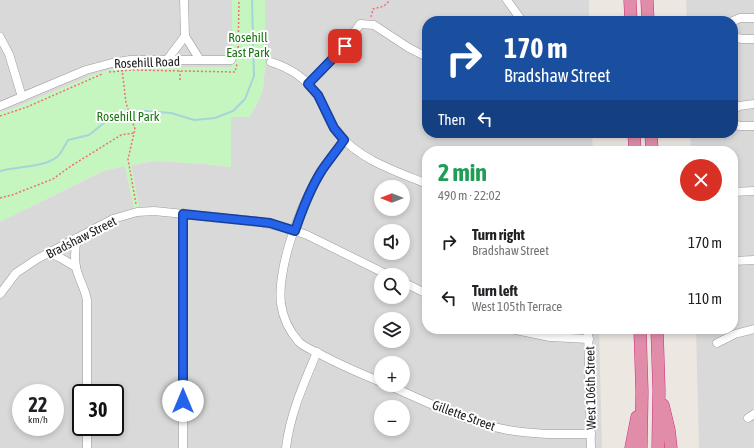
<!DOCTYPE html>
<meta charset="utf-8">
<style>
body{margin:0;font-family:"Asap Condensed",sans-serif;background:#f2f2f2;color:#202124;height:100vh;display:flex;flex-direction:column;font-size:15px;white-space:nowrap}
*{box-sizing:border-box;margin:0}
p{font-size:13px;color:#757577}
.icon{flex:none;width:22px;height:22px;fill:none;stroke:currentColor;stroke-width:2;stroke-linecap:round;stroke-linejoin:round}
.map{position:relative;flex:1;overflow:hidden}
.drawer{position:absolute;left:422px;top:146px;width:316px;height:188px;display:flex;flex-direction:column;background:#fff;border-radius:16px;box-shadow:0 2px 6px #0003}
.drawer>*{flex:none}
.top-card{position:absolute;left:422px;top:16px;width:316px;height:122px;border-radius:16px;box-shadow:0 2px 6px #0003;background:#1a4fa0;color:#fff;overflow:hidden}
.needle{width:26px;rotate:270deg}
.controls{position:absolute;left:374px;top:180px;display:grid;gap:8px}
.controls a{display:grid;place-items:center;width:36px;height:36px;border-radius:50%;background:#fff;box-shadow:0 2px 6px #0003;font-size:20px}
.speed{position:absolute;left:12px;top:384px;display:flex;gap:8px;font-size:20px;font-weight:700;text-align:center}
.speed>*{display:grid;place-content:center;width:52px;height:52px;border-radius:50%;background:#fff;box-shadow:0 2px 6px #0003;line-height:1}
.speed small{font-size:10px;font-weight:400}
.speed .limit{border:2px solid #111;border-radius:6px;background:#fff;color:#111}
.pin{position:absolute;display:grid;place-items:center;width:34px;height:34px;color:#fff;margin:-17px;border-radius:8px;box-shadow:0 2px 6px #0006}
.me{position:absolute;width:44px;margin:-22px;rotate:0deg;stroke-linejoin:round;filter:drop-shadow(0 0 3px #0008)}
.turn{display:flex;align-items:center;gap:14px;height:84px;padding:0 16px;font-size:18px}
.turn .icon{width:52px;height:52px;stroke-width:2.5}
.turn b{display:block;font-size:28px;line-height:34px}
.then{display:flex;align-items:center;height:38px;padding:0 16px;background:#0003;gap:8px;font-size:15px}
.round{display:grid;place-items:center;flex:none;width:42px;height:42px;border-radius:21px;background:#f2f2f2}
.head{display:flex;align-items:center;justify-content:space-between;height:68px;padding:0 16px}
h1{font-size:24px;font-weight:700;line-height:30px;color:#1e9e55}
ul{padding:0;list-style:none}
li{display:flex;align-items:center;gap:12px;height:56px;padding:0 16px}
li div{flex:1}
li b{display:block;font-size:15px}
li em{font-style:normal}
.map>svg:first-child{display:block}
.residential{fill:#dad9d9;fill-rule:evenodd}
.park{fill:#c5f6c0}
.lines{fill:none;stroke-linecap:round;stroke-linejoin:round}
.stream{stroke:#a4d5d9;stroke-width:2}
.minor-casing{stroke:#9d9d9d;stroke-width:9}
.highway-casing{stroke:#cd2d7e;stroke-width:13}
.path{stroke:#f26e76;stroke-width:1.5;stroke-dasharray:2 2;stroke-linecap:butt}
.minor{stroke:#fff;stroke-width:8}
.highway{stroke:#e18daa;stroke-width:12}
.route-casing{stroke:#184099;stroke-width:10}
.route{stroke:#2563eb;stroke-width:7}
.labels{text-anchor:middle;stroke-width:4;stroke-linejoin:round;paint-order:stroke}
.park-label{font-size:13px;fill:#197311;stroke:#fff}
.street-label{font-size:13px;fill:#1c1c1c;stroke:#fff}
</style>
<div class="map">
<svg width="754" height="448" viewBox="0 0 754 448">
<rect width="100%" height="100%" fill="#ede7e2"/>
<g class="residential">
<path d="M 0,0 L 232,0 L 232,67 L 120,67 L 95,74 L 10,110 L 0,112 Z"/>
<path d="M 265,0 L 589,0 L 589,21 L 427,21 L 427,133 L 592,133 L 593,151 L 427,151 L 427,329 L 599,329 L 602,448 L 0,448 L 0,222 L 103,171 L 125,166 L 134,208 L 139,207 L 131,165 L 155,161 L 205,164 L 231,167 L 231,117 L 249,117 L 259,100 L 263,88 L 265,67 ZM 381,187 L 403,187 L 403,209 L 381,209 ZM 381,231 L 403,231 L 403,253 L 381,253 ZM 381,275 L 403,275 L 403,297 L 381,297 ZM 381,319 L 403,319 L 403,341 L 381,341 ZM 381,363 L 403,363 L 403,385 L 381,385 ZM 21,393 L 55,393 L 55,427 L 21,427 ZM 81,393 L 115,393 L 115,427 L 81,427 ZM 381,407 L 403,407 L 403,429 L 381,429 Z"/>
<path d="M 686,0 L 754,0 L 754,448 L 699,448 L 696,329 L 733,329 L 733,151 L 691,151 L 690,133 L 733,133 L 733,21 L 687,21 Z"/>
</g>
<path class="park" d="M 232,0 L 265,0 L 265,67 L 263,88 L 259,100 L 249,117 L 231,117 L 231,167 L 205,164 L 155,161 L 131,165 L 139,207 L 134,208 L 125,166 L 103,171 L 0,222 L 0,112 L 10,110 L 95,74 L 120,67 L 232,67 Z"/>
<g class="lines">
<path class="stream" d="M 0,171 C 16,166 45,168 58,156 C 62,152 65,145 68,140 L 89,135 L 115,114 L 123,114 L 144,111 L 171,113 L 194,120 L 215,118 L 233,111 L 245,99 L 254,76 L 252,0"/>
<defs>
<g id="minor">
<path d="M 184,0 L 185,36 L 200,60"/>
<path d="M 507,0 L 522,21"/>
<path d="M 733,21 L 740,18 L 754,18"/>
<path d="M 0,37 L 9,54 L 22,97"/>
<path d="M 733,37 L 742,39 L 754,39"/>
<path d="M 167,60 L 185,36"/>
<path d="M 271,62 C 290,68 306,78 317,95 C 326,108 328,124 339,135 C 363,161 395,171 427,184"/>
<path d="M 308,84 L 345,46 L 360,24 L 374,25 L 409,48 L 427,57"/>
<path d="M 0,106 L 86,70 L 112,63 L 130,60 L 231,60"/>
<path d="M 733,110 L 739,106 L 754,104"/>
<path d="M 733,122 L 739,126 L 754,126"/>
<path d="M 345,140 C 334,154 323,167 315,182 C 298,212 277,270 281,304 C 283,318 290,332 299,342 C 304,347 312,350 318,353 C 338,364 359,373 381,382"/>
<path d="M 733,192 L 754,191"/>
<path d="M 183,213 L 183,448"/>
<path d="M 77,238 C 75,248 74,257 76,267 C 78,278 85,288 87,300 L 87,393"/>
<path d="M 50,253 L 59,257 L 76,267"/>
<path d="M 733,261 L 754,260"/>
<path d="M 403,282 L 427,294"/>
<path d="M 0,294 L 16,273 L 37,259 L 113,219 L 137,212 L 154,211 L 255,221 L 287,228 L 307,235 L 388,275"/>
<path d="M 511,329 L 550,337 L 589,339"/>
<path d="M 588,329 L 591,448"/>
<path d="M 717,343 L 735,334 L 754,329"/>
<path d="M 388,385 C 427,402 466,422 508,430 C 535,435 563,434 591,434"/>
<path d="M 748,418 L 754,414"/>
<path d="M 87,448 L 87,427"/>
<path d="M 286,448 C 290,414 304,383 317,352"/>
</g>
<g id="highway">
<path d="M 630,0 L 631,21"/>
<path d="M 647,0 L 648,21"/>
<path d="M 634,133 L 635,151"/>
<path d="M 651,133 L 652,151"/>
<path d="M 640,329 L 642,392 L 641,448"/>
<path d="M 657,329 L 659,390 L 658,448"/>
<path d="M 663,405 L 669,430 L 671,448"/>
<path d="M 631,448 L 637,417"/>
</g>
</defs>
<use href="#minor" class="minor-casing"/>
<use href="#highway" class="highway-casing"/>
<g class="path">
<path d="M 371,17 L 373,9 L 384,6 L 390,0"/>
<path d="M 238,56 L 239,0"/>
<path d="M 122,69 L 126,103 L 135,129 L 128,159 L 136,204"/>
<path d="M 109,72 L 132,70 L 235,72 L 237,64"/>
<path d="M 180,80 L 180,71"/>
<path d="M 0,116 L 27,107 L 102,74"/>
<path d="M 0,198 L 12,195 L 53,179 L 71,166 L 121,135 L 134,133"/>
</g>
<use href="#minor" class="minor"/>
<use href="#highway" class="highway"/>
</g>
<g class="lines">
<defs>
<path id="route" d="M 183,401 L 183,214 L 270,223 L 295,231 C 302,210 310,189 322,170 C 329,160 337,150 344,140 L 334,128 L 318,95 L 308,84 L 345,46"/>
</defs>
<use href="#route" class="route-casing"/>
<use href="#route" class="route"/>
</g>
<g class="labels">
<g class="park-label">
<text x="248" y="42">Rosehill<tspan x="248" dy="15">East Park</tspan></text>
<text x="128" y="121">Rosehill Park</text>
</g>
<g class="street-label">
<text transform="translate(147 62) rotate(-2)" y="5">Rosehill Road</text>
<text transform="translate(81 237) rotate(-27)" y="5">Bradshaw Street</text>
<text transform="translate(590 388) rotate(-91)" y="5">West 106th Street</text>
<text transform="translate(464 415) rotate(20)" y="5">Gillette Street</text>
</g>
</g>
</svg>
<div class="controls">
<a><svg class="needle" viewBox="-14 -14 28 28"><path d="M0-13l5 13h-10z" fill="#e53935"/><path d="M0 13l5-13h-10z" fill="#757577"/></svg></a>
<a><svg class="icon" aria-label="sound" viewBox="0 0 24 24"><path d="M4 9h4l5-4v14l-5-4H4zM17 9q2 3 0 6"/></svg></a>
<a><svg class="icon" aria-label="search" viewBox="0 0 24 24"><circle cx="10" cy="10" r="6"/><path d="M15 15l6 6"/></svg></a>
<a><svg class="icon" aria-label="layers" viewBox="0 0 24 24"><path d="M12 4l9 5-9 5-9-5zM3 14l9 5 9-5"/></svg></a>
<a>+</a>
<a>−</a>
</div>
<div class="speed"><div>22<small>km/h</small></div><div class="limit">30</div></div>
<div class="pin" style="left:345px;top:46px;background:#d93025"><svg class="icon" aria-label="arrive" viewBox="0 0 24 24"><path d="M6 21V4h12l-3 4 3 4H6"/></svg></div>
<svg class="me" style="left:183px;top:401px" viewBox="-20 -20 40 40"><circle r="19" fill="#fff"/><path d="M0-13L10 11 0 6-10 11z" fill="#2563eb"/></svg>
<div class="top-card">
<div class="turn"><svg class="icon" aria-label="right" viewBox="0 0 24 24"><path d="M7 20v-9h11M14 6l5 5-5 5"/></svg><div><b>170 m</b>Bradshaw Street</div></div>
<div class="then">Then<svg class="icon" aria-label="left" viewBox="0 0 24 24"><path d="M17 20v-9H6M10 6l-5 5 5 5"/></svg></div>
</div>
<section class="drawer">
<div class="head"><div><h1>2 min</h1><p>490 m · 22:02</p></div><a class="round" style="background:#d93025;color:#fff"><svg class="icon" aria-label="close" viewBox="0 0 24 24"><path d="M6 6l12 12M18 6L6 18"/></svg></a></div>
<ul>
<li><svg class="icon" aria-label="right" viewBox="0 0 24 24"><path d="M7 20v-9h11M14 6l5 5-5 5"/></svg><div><b>Turn right</b><p>Bradshaw Street</p></div><em>170 m</em></li>
<li><svg class="icon" aria-label="left" viewBox="0 0 24 24"><path d="M17 20v-9H6M10 6l-5 5 5 5"/></svg><div><b>Turn left</b><p>West 105th Terrace</p></div><em>110 m</em></li>
</ul>
</section>
</div>
